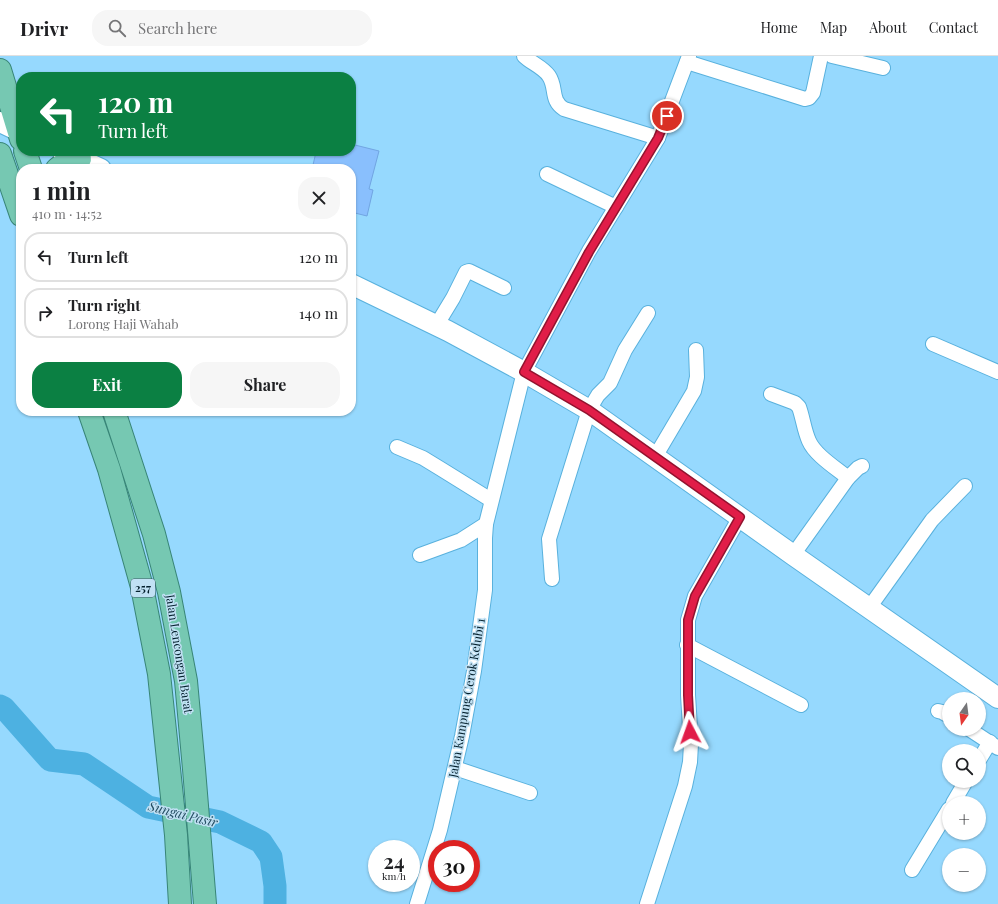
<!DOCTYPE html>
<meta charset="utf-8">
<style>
body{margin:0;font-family:"Playfair Display",serif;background:#f6f6f6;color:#202124;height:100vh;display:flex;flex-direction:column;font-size:15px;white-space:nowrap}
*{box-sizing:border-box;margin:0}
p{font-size:13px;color:#757577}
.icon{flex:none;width:22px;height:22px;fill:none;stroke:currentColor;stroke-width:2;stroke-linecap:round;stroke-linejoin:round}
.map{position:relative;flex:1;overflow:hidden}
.details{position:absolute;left:16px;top:108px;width:340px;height:252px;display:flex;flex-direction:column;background:#fff;border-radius:16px;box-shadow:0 1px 3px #0004}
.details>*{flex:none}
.banner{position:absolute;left:16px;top:16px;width:340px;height:84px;border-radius:16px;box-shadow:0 1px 3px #0004;background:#0b8043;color:#fff;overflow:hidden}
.needle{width:26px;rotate:194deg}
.tools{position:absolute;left:942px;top:636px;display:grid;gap:8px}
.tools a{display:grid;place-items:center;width:44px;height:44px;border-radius:50%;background:#fff;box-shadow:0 1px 3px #0004;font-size:20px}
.speed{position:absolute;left:368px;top:784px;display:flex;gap:8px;font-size:20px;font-weight:700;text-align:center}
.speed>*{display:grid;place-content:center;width:52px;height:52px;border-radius:50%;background:#fff;box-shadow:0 1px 3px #0004;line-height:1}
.speed small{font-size:10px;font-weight:400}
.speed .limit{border:6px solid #d22;background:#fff;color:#111}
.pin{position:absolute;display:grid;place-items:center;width:34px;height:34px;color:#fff;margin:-17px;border:2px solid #fff;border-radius:50%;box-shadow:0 1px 4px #0007}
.me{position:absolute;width:44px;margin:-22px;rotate:356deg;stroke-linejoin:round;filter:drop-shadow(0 0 3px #0008)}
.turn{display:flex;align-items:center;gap:14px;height:84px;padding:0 16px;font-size:18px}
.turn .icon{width:52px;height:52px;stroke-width:2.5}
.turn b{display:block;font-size:28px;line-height:34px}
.round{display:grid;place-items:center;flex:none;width:42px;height:42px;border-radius:16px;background:#f6f6f6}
.overview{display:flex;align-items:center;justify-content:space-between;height:68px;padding:0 16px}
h1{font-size:24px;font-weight:700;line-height:30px}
.action{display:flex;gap:8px;margin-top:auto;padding:8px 16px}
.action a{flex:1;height:46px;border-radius:16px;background:#0b8043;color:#fff;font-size:16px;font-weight:700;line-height:46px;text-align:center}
.action a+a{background:#f6f6f6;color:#202124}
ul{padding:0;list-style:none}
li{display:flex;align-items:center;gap:12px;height:50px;margin:0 8px 6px;padding:0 8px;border:2px solid #e0e0e0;border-radius:16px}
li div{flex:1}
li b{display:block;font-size:15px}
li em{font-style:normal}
header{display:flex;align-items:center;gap:24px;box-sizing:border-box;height:56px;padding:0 20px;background:#fff;border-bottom:1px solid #e0e0e0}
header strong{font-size:19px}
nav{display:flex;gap:22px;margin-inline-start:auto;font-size:14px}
.search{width:280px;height:36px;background:#f6f6f6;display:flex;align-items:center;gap:10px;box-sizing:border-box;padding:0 14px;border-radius:16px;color:#757577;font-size:15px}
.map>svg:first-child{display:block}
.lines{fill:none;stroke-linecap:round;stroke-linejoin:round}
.river{stroke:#4db1e1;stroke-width:23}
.building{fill:#89bffd;stroke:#71a5e2}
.minor-casing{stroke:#59b1dd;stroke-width:16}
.secondary-casing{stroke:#59b1dd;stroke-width:22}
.trunk-casing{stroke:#388577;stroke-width:24}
.minor{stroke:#fff;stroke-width:14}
.secondary{stroke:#fff;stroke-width:20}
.trunk{stroke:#76c8b2;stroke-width:22}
.route-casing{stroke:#92132f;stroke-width:10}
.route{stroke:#e11d48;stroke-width:7}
.labels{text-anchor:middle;stroke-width:3;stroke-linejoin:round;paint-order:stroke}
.shield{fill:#c1e1f4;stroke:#3d5a69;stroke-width:1}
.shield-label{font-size:11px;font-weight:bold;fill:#04202d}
.street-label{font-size:12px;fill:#04202d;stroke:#c1e1f4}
.water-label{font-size:13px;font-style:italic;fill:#254e63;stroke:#c1e1f4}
</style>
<header>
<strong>Drivr</strong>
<div class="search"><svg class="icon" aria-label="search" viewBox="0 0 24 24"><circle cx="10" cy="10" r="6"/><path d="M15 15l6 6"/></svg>Search here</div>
<nav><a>Home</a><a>Map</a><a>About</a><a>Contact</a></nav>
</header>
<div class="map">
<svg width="998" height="848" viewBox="0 0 998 848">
<rect width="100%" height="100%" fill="#96d9fe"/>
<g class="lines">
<path class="river" d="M 0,650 L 4,652 L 50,704 L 84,708 L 148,751 L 220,766 L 261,786 L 271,801 L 275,830 L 275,848"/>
</g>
<path class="building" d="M 351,88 L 379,95 L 369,133 L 373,134 L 367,160 L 351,156 L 351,113 L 329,113 L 313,109 L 316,96 L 329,99 L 330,95 L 351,95 Z"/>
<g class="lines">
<defs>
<g id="minor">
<path d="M 524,0 C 531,7 543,11 549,20 C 557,32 550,44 564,53 L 658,82"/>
<path d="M 832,0 L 883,12"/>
<path d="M 687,6 L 805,43 L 809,42 L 813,37 L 821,0"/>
<path d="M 547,118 L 616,151"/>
<path d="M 436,270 L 453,242 L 466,216 L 469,215 L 504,232"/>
<path d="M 933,288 L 998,316"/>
<path d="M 771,338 L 795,347 L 799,351 C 803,362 804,374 809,385 C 815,399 836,412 848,422"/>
<path d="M 397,391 L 423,402 L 441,413 L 491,444"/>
<path d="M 655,401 L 694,335 L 697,321 L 696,294"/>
<path d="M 420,499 L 461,484 L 486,468"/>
<path d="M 793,499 L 848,422 L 858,412 L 862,410"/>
<path d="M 552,523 L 549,483 L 589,354 L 598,339 L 610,327 L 625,294 L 648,257"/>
<path d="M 869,552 L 932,464 L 965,430"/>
<path d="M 687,589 L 801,649"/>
<path d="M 938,655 L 942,656 L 949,660"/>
<path d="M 969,673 L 998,692"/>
<path d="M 979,704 L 990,686"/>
<path d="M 455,712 L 530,737"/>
<path d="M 953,747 L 966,725"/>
<path d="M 912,814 L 949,753"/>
<path d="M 417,848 L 440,774 L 462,680 L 474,615 L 485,534 L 485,482 L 486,468 L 524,316 L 589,195 L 658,82 L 689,0"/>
<path d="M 647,848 L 685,730 L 690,706 L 691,688 L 688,639 L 688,564 L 695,540 L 740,461"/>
</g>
<g id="secondary">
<path d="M 0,66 L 21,76"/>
<path d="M 62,95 L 101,113"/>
<path d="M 351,228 L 448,275 L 524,316 L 589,354 L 793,499 L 998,642"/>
</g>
<g id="trunk">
<path d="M 0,14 L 21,83"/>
<path d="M 25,95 L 31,113"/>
<path d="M 0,98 L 21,159"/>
<path d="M 57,113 L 66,106 L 80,103"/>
<path d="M 89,355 L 109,413 L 142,531 L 159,618 L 176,779 L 180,848"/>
<path d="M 114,355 L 154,478 L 169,536 L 186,625 L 194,713 L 205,848"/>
</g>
</defs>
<use href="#minor" class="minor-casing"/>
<use href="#secondary" class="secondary-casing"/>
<use href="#trunk" class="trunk-casing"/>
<use href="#minor" class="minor"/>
<use href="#secondary" class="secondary"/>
<use href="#trunk" class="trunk"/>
</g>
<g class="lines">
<defs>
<path id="route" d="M 667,60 L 658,82 L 589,196 L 524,316 L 589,354 L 740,461 L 695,540 L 688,564 L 688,639 L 690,676"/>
</defs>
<use href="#route" class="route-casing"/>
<use href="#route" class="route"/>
</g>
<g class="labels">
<rect class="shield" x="131" y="523" width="24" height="18" rx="3"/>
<g class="shield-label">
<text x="143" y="536">257</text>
</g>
<g class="street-label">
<text transform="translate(179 598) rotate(81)" y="4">Jalan Lencongan Barat</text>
<text transform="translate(467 642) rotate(-80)" y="4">Jalan Kampung Cerok Kelubi 1</text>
</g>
<g class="water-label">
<text transform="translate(183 758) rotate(14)" y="5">Sungai Pasir</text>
</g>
</g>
</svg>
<div class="tools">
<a><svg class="needle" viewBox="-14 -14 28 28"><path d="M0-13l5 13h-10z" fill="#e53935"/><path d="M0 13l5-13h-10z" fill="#757577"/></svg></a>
<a><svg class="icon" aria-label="search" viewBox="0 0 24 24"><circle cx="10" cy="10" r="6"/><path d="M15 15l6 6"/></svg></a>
<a>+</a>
<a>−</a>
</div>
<div class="speed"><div>24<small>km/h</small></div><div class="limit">30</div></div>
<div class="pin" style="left:667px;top:60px;background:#d93025"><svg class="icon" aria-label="arrive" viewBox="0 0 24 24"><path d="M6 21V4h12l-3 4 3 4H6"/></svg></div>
<svg class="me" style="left:690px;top:676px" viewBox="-20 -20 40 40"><path d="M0-17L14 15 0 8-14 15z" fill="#e11d48" stroke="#fff" stroke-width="4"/></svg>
<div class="banner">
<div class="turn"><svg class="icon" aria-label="left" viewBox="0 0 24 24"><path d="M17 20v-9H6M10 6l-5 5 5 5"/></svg><div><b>120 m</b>Turn left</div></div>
</div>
<section class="details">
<div class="overview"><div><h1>1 min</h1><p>410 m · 14:52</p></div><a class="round"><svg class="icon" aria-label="close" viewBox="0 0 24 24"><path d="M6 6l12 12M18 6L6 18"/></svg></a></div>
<ul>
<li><svg class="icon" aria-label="left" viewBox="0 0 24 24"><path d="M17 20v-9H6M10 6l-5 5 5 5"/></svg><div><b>Turn left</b></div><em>120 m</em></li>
<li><svg class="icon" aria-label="right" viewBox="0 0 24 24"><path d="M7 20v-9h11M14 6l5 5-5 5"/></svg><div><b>Turn right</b><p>Lorong Haji Wahab</p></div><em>140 m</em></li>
</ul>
<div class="action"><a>Exit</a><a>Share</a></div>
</section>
</div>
